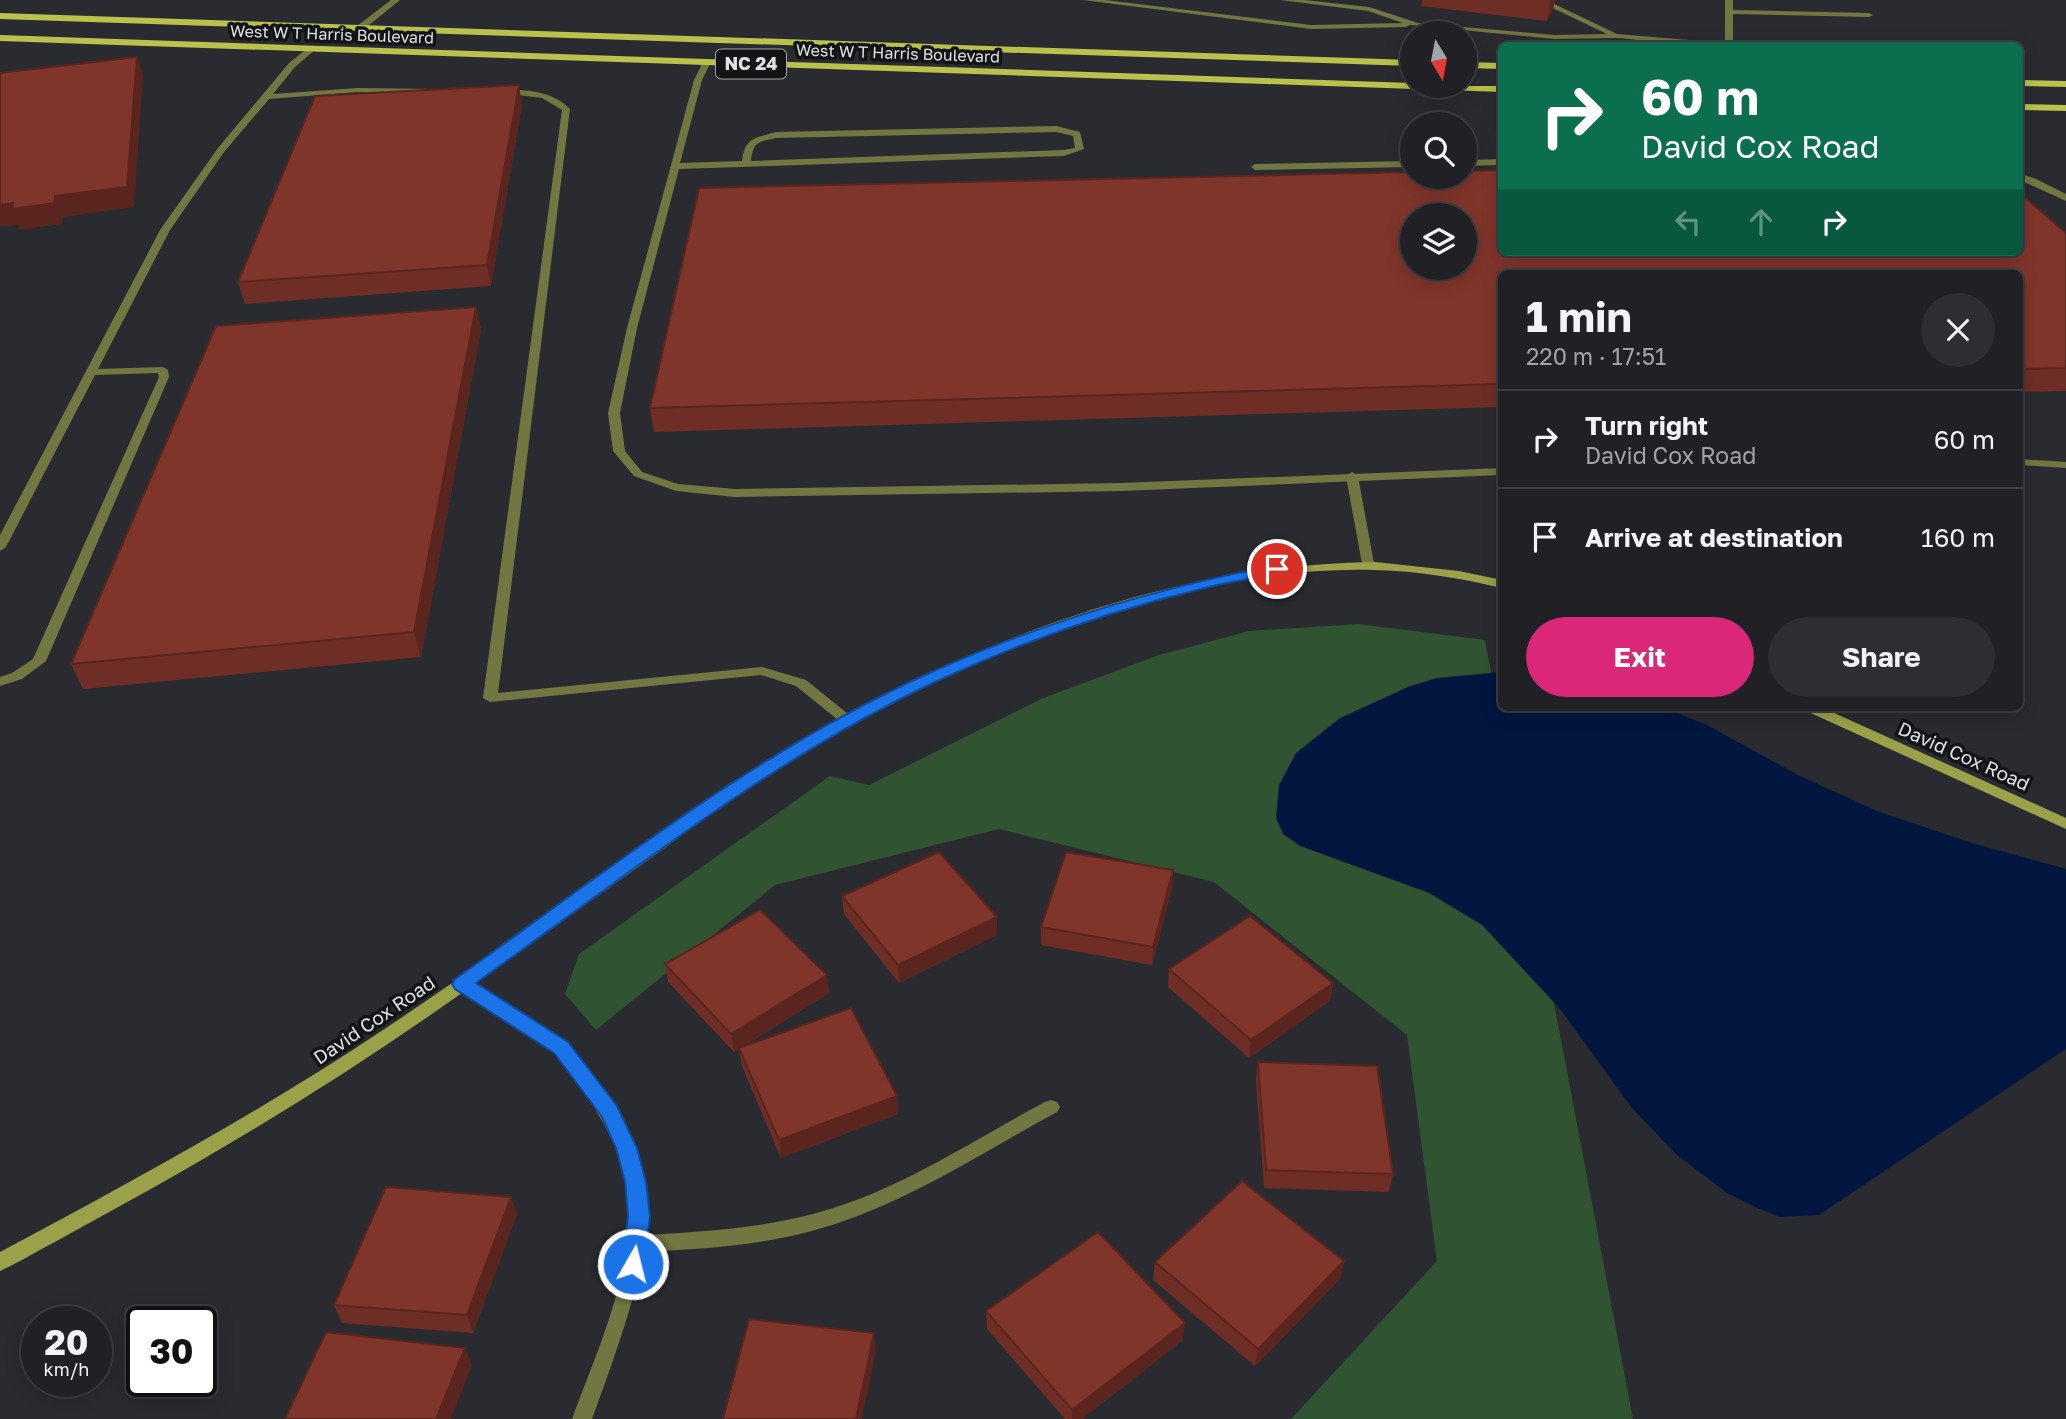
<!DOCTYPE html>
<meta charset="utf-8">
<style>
body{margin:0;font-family:"Golos Text",sans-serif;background:#2d2d32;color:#f1f3f6;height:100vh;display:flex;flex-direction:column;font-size:26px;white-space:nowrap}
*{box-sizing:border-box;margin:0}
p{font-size:23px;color:#a2a3a7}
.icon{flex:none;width:38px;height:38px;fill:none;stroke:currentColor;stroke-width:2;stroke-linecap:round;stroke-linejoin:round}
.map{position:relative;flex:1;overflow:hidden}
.drawer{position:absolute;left:1498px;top:270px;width:525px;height:441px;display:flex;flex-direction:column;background:#202025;border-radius:10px;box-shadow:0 4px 18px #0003,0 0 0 2px #3d3e42}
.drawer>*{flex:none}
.top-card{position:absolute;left:1498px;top:42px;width:525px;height:214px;border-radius:10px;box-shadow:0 4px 18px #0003,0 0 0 2px #3d3e42;background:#0b6e4f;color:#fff;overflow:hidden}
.needle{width:46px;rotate:170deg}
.fabs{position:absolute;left:1400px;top:21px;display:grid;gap:14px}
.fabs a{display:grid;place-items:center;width:77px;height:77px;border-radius:50%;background:#202025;box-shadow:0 4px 18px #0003,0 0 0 2px #3d3e42;font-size:35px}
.speed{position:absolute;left:21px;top:1306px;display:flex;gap:14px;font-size:35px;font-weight:700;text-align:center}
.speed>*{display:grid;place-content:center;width:91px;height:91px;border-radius:50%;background:#202025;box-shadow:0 4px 18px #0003,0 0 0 2px #3d3e42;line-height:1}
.speed small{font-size:18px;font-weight:400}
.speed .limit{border:4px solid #111;border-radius:10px;background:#fff;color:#111}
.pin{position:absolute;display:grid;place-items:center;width:60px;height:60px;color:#fff;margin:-30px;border:4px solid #fff;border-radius:50%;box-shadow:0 2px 7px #0007}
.me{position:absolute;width:77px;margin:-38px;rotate:8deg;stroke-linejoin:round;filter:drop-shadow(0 0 5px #0008)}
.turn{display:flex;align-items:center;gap:24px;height:147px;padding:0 28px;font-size:32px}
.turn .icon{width:91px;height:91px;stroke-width:2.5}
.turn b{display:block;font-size:49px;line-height:60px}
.lanes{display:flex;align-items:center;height:66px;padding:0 28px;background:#0003;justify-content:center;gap:35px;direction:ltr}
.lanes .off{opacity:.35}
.round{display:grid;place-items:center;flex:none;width:74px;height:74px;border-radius:37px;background:#2d2d32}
.head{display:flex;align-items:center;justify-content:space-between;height:119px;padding:0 28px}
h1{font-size:42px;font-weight:700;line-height:52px}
.button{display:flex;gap:14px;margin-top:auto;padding:14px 28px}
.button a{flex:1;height:80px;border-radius:42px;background:#db2777;color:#fff;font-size:28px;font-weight:700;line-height:80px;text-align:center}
.button a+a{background:#2d2d32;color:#f1f3f6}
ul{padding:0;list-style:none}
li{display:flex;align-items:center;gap:21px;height:98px;padding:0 28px;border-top:2px solid #3d3e42}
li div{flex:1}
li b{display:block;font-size:26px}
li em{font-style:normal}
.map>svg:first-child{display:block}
.green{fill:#305331}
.water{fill:#00163f}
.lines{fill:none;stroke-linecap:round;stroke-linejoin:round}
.service{fill:#727741;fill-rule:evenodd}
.minor{fill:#727741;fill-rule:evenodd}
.secondary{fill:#9aa148;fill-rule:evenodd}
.primary{fill:#bac24b;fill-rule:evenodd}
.wall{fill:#6e2e25;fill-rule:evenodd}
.shaded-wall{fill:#5a251e}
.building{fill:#80352b;stroke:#5a251e;stroke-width:2;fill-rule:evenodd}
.route{fill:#1a73e8;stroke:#114b97;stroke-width:2}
.labels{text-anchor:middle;stroke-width:7;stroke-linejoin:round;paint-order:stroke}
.far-street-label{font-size:16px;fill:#dfe0e4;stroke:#131416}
.shield{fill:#131416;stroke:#a2a3a6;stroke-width:2}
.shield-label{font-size:18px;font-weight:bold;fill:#dfe0e4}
.street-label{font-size:19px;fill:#dfe0e4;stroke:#131416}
</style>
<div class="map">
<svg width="2066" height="1419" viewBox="0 0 2066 1419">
<rect width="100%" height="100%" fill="#2a2b31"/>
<path class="green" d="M 1358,624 L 1485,640 L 1633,1419 L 1291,1419 L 1437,1261 L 1407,1035 L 1214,882 L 999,829 L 775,885 L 596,1030 L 565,994 L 579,954 L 830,776 L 869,785 L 1041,699 L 1156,656 L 1249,631 Z"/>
<path class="water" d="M 1501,672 L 1502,707 L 1662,707 L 1707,725 L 1798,775 L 1877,811 L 1972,843 L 2066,869 L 2066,1049 L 1819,1215 L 1780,1217 L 1755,1207 L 1727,1193 L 1676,1154 L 1631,1107 L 1561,1010 L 1482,925 L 1429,893 L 1300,846 L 1283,834 L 1276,818 L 1279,785 L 1296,753 L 1340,718 L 1410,686 L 1437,678 Z"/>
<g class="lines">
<g class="service">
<path d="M 391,0 L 400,0 L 363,30 L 357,30 L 357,26 Z"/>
<path d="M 1083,0 L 1105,0 L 1311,25 L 1403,23 L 1368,11 L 1280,0 L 1304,0 L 1369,7 L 1418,23 L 1554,35 L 1607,34 L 1536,0 L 1546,0 L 1617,34 L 1725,43 L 1725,0 L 1733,0 L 1733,10 L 1869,13 L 1873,15 L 1869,17 L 1733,14 L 1733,46 L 1699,46 L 1618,38 L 1554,39 L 1410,25 L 1406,27 L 1311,29 Z"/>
<path d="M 309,47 L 316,49 L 295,67 L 273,94 L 358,88 L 435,89 L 439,91 L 435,93 L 358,92 L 269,99 L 224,152 L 170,230 L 98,369 L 163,367 L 168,370 L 169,377 L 46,661 L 22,679 L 0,686 L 0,677 L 12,673 L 33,659 L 159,377 L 158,373 L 95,375 L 6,547 L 0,551 L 0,535 L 160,230 L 218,148 L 289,63 Z"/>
<path d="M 704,60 L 711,62 L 702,80 L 680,163 L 742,161 C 745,137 755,138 776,132 L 1056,126 L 1080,132 L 1084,149 L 1064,156 L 679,169 L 637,328 L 620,413 L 625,451 L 642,472 L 678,484 L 735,489 L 1121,483 L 1502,468 L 1502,475 L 1121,491 L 735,497 L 676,491 L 634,476 L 613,451 L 608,413 L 627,328 L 694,80 ZM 1056,132 L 1073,136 L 1075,148 L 1064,150 L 751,161 C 753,141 759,142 776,138 Z"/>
<path d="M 504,89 C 528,90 553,91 570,109 L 498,693 L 762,667 L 806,680 L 853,718 L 855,721 L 853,724 L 843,724 L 796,686 L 761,675 L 490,702 L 483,698 L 562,110 L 542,98 L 501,93 L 500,91 Z"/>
<path d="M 1502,159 L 1502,165 L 1465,166 L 1465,160 Z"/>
<path d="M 1412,161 L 1412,167 L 1255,170 L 1251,167 L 1255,164 Z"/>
<path d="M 2020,174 L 2034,178 L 2066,194 L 2066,201 L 2020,180 Z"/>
<path d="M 2020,459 L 2066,462 L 2066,468 L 2020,465 Z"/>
</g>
<g class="minor">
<path d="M 1352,472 L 1358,476 L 1374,564 L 1368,568 L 1362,564 L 1346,476 Z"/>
<path d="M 461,978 L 542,1025 L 570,1046 L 583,1062 L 624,1125 L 642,1171 L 647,1212 L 645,1235 C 708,1231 770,1228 830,1209 C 906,1186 975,1139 1045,1102 L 1051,1100 L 1057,1102 L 1060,1107 L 1057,1112 C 976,1156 898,1209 808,1232 C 755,1246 699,1249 644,1252 C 632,1310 612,1364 592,1419 L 572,1419 C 600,1342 643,1255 623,1171 C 617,1147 605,1125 592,1104 C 582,1088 572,1069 558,1056 C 528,1028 490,1010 455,988 L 453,984 L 455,980 Z"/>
</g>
<g class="secondary">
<path d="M 1375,562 L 1459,571 L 1502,580 L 1502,588 C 1460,578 1418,571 1375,570 C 1162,564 917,676 742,792 C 716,809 692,828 666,847 C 597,896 529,946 459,995 C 359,1066 256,1130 149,1190 C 117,1208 85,1225 53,1243 C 35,1252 18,1263 0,1271 L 0,1252 C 131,1182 262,1111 386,1028 C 475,969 561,905 649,844 C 677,824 704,803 732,785 C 920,662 1148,564 1375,562 Z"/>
<path d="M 1802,707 L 1821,707 L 2066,818 L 2066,829 L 1804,710 Z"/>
</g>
<g class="primary">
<path d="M 0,13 L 1412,60 L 1412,66 L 0,19 Z"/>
<path d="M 0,35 L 1412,83 L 1412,86 L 1502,86 L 1502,92 L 0,41 Z"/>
<path d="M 1465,62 L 1502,63 L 1502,69 L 1465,68 Z"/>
<path d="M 2020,80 L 2066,81 L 2066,87 L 2020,86 Z"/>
<path d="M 2020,104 L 2066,105 L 2066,111 L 2020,110 Z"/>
</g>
</g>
<g class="wall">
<path d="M 1422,0 L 1555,0 L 1553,9 L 1547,21 L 1421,6 Z"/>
<path d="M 522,104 L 491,286 L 245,304 L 238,282 Z"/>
<path d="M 1502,170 L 1502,252 L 2020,252 L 2020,193 L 2066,233 L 2066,391 L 2020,392 L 2020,273 L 1502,273 L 1502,407 L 654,432 L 650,408 L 699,188 L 1412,172 L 1412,177 L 1465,177 L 1465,171 ZM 1412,215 L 1465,215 L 1465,268 L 1412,268 Z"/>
<path d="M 476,307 L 481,329 L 421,657 L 83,689 L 71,664 Z"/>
<path d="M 1173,870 L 1172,888 L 1152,965 L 1041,945 L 1041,927 Z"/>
<path d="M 842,896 L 997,935 L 899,983 L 844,914 Z"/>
<path d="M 665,964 L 827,975 L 829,993 L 744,1046 L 897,1096 L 898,1114 L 781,1158 L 742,1066 L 739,1049 L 734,1052 L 668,982 Z"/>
<path d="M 1169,969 L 1333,983 L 1330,1001 L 1249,1058 L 1168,987 Z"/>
<path d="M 1258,1062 L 1393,1174 L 1389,1192 L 1264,1188 L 1256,1080 Z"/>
<path d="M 517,1214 L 473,1333 L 342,1323 L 334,1305 Z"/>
<path d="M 1344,1261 L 1340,1279 L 1255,1366 L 1153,1280 L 1155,1262 Z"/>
<path d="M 986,1311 L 1183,1340 L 1082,1419 L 1065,1419 L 987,1329 Z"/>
</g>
<g class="shaded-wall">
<path d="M 1551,0 L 1555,0 L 1553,9 L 1547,21 Z"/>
<path d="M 137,57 L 143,76 L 134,207 L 63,217 L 62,224 L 20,230 L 18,225 L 0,227 L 0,205 Z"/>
<path d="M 519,85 L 522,104 L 491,286 L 487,265 Z"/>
<path d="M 476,307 L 481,329 L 421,657 L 414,632 Z"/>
<path d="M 1173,870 L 1172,888 L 1152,965 L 1153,947 Z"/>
<path d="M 997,917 L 997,935 L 899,983 L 898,965 Z"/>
<path d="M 827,975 L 829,993 L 734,1052 L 731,1034 Z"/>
<path d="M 1333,983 L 1330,1001 L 1249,1058 L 1251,1040 Z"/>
<path d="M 897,1096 L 898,1114 L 781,1158 L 779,1140 Z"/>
<path d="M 511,1197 L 517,1214 L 473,1333 L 467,1315 Z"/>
<path d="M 1344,1261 L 1340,1279 L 1255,1366 L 1258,1349 Z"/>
<path d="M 1185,1323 L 1183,1340 L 1082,1419 L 1072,1419 L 1072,1410 Z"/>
<path d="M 874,1333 L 876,1350 L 862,1419 L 856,1419 Z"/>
<path d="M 465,1348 L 472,1365 L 451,1419 L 436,1419 Z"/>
</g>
<g class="building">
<path d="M 137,57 L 127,187 L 55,196 L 54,203 L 12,209 L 13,203 L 0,205 L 0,73 Z"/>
<path d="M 519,85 L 487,265 L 238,282 L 315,96 Z"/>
<path d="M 1502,170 L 1502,252 L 2020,252 L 2020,193 L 2066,233 L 2066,368 L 2020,369 L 2020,273 L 1502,273 L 1502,384 L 650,408 L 699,188 L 1412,172 L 1412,177 L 1465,177 L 1465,171 ZM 1412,215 L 1465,215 L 1465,268 L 1412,268 Z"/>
<path d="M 476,307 L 414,632 L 71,664 L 216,326 Z"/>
<path d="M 939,852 L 997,917 L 898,965 L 842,896 Z"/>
<path d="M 1066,852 L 1173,870 L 1153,947 L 1041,927 Z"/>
<path d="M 760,910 L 827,975 L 731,1034 L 665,964 Z"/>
<path d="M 1250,916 L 1333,983 L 1251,1040 L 1169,969 Z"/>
<path d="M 851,1008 L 897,1096 L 779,1140 L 739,1048 Z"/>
<path d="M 1258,1062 L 1377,1066 L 1393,1174 L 1266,1170 Z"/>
<path d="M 1242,1181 L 1344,1261 L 1258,1349 L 1155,1262 Z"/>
<path d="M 386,1187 L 511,1197 L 467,1315 L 334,1305 Z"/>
<path d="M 1098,1232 L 1185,1323 L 1072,1410 L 986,1311 Z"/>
<path d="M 749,1319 L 874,1333 L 856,1419 L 723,1419 Z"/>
<path d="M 326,1332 L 465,1348 L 436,1419 L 285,1419 Z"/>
</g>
<path class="route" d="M 1277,565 L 1285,569 L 1282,572 C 1257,579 1230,581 1205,588 C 1113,610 1021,642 935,682 C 769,760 624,878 476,983 L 568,1042 L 617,1106 L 637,1148 L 646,1182 L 650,1216 L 644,1264 L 641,1271 L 633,1274 L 625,1271 L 622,1264 L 628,1216 L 625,1182 L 616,1148 L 602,1117 L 554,1053 L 455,989 L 452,984 L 455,979 C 606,872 755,752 925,675 C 1038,624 1156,588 1277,565 Z"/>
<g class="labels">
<g class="far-street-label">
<text transform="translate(332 34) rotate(2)" y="6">West W T Harris Boulevard</text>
<text transform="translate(898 53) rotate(2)" y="6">West W T Harris Boulevard</text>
</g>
<rect class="shield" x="716" y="49.5" width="70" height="29" rx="5"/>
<g class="shield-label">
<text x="751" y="70">NC 24</text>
</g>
<g class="street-label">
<text transform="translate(1964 756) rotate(24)" y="7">David Cox Road</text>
<text transform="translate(374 1020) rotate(-34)" y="7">David Cox Road</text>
</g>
</g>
</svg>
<div class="fabs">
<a><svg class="needle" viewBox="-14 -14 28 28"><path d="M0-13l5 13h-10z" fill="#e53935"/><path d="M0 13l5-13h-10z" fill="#a2a3a7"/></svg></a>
<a><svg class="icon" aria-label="search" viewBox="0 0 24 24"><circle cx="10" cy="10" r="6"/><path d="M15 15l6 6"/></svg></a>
<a><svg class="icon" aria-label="layers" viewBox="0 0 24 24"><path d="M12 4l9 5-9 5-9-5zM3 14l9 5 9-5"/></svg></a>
</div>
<div class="speed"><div>20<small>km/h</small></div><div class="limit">30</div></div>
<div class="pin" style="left:1277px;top:569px;background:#d93025"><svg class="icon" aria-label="arrive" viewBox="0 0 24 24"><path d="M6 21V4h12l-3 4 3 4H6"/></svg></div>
<svg class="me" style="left:633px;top:1264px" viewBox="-20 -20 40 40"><circle r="17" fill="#1a73e8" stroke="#fff" stroke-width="3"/><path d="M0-11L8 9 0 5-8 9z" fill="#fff"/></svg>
<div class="top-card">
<div class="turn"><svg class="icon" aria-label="right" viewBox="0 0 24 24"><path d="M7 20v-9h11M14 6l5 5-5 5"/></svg><div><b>60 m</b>David Cox Road</div></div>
<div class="lanes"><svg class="icon off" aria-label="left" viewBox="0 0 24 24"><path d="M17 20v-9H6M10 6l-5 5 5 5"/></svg><svg class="icon off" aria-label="ahead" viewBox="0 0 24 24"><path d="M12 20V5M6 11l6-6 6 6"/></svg><svg class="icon" aria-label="right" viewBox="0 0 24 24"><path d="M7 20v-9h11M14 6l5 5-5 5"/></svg></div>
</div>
<section class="drawer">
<div class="head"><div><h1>1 min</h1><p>220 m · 17:51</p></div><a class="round"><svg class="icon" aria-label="close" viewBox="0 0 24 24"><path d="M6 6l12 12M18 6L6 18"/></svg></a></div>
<ul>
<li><svg class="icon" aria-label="right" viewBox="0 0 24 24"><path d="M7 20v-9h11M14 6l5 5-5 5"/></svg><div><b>Turn right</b><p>David Cox Road</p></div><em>60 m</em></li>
<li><svg class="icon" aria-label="arrive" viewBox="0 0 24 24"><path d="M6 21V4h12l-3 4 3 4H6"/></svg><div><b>Arrive at destination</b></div><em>160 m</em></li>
</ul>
<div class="button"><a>Exit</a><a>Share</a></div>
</section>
</div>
